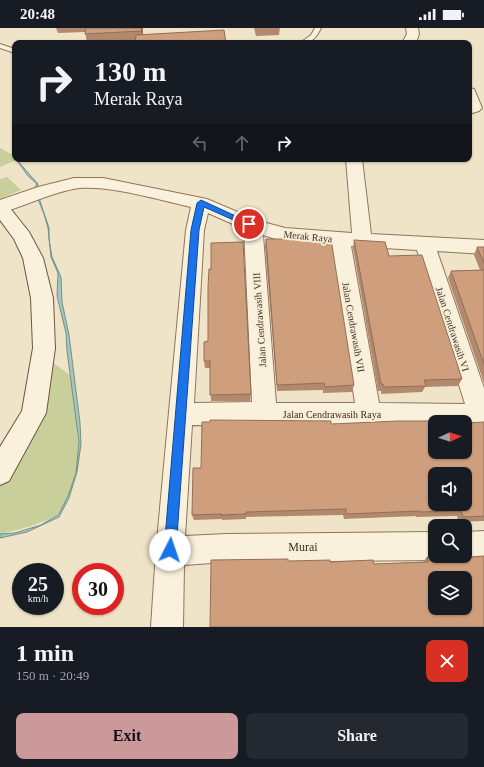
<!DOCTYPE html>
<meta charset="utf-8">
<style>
body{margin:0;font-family:"Times New Roman",serif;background:#242831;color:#f1f3f6;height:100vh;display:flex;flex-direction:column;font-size:15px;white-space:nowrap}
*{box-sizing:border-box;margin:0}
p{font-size:13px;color:#9ea1a6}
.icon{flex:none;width:22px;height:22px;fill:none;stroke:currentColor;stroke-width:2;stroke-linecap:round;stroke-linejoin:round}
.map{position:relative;height:599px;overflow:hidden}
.details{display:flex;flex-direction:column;background:#171b24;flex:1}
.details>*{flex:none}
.top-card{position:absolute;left:12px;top:12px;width:460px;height:122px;border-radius:8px;box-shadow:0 1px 3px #0004;background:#171b24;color:#f1f3f6;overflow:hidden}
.needle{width:26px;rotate:87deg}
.fabs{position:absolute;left:428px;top:387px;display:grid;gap:8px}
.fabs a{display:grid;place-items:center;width:44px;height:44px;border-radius:8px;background:#171b24;box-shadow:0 1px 3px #0004;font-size:20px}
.speed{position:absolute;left:12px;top:535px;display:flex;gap:8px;font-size:20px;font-weight:700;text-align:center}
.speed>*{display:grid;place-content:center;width:52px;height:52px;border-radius:50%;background:#171b24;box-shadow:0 1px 3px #0004;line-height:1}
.speed small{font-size:10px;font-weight:400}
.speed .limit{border:6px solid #d22;background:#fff;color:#111}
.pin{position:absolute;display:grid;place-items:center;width:34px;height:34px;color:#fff;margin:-17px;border:2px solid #fff;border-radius:50%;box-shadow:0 1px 4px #0007}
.me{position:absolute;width:44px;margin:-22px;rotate:4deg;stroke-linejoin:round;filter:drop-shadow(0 0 3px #0008)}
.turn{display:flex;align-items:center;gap:14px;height:84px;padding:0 16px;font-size:18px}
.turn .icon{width:52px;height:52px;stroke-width:2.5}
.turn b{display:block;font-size:28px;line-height:34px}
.lanes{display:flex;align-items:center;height:38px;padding:0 16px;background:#0003;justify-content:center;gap:20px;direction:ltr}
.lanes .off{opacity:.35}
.round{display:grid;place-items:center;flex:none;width:42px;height:42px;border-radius:8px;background:#242831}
.headline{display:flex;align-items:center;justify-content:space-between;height:68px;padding:0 16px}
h1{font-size:24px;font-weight:700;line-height:30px}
.button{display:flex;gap:8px;margin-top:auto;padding:8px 16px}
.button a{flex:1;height:46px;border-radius:8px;background:#cc999b;color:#111;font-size:16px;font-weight:700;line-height:46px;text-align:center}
.button a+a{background:#242831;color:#f1f3f6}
.status{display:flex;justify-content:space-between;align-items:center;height:28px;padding:0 20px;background:#171b24;direction:ltr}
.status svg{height:11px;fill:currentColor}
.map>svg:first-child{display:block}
.green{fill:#c9cf9b}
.water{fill:#a9c4bc;stroke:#6f938a}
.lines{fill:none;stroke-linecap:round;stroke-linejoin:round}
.lane-casing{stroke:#8d765c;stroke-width:2}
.street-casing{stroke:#8d765c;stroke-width:2}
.secondary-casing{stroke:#6f573f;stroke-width:2}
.lane{fill:#faf1dc;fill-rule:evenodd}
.street{fill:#faf1dc;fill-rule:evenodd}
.secondary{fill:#faf1dc;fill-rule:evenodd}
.wall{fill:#b2896c}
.shaded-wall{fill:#916f58}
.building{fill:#cf9f7d;stroke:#916f58;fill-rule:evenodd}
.route{fill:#1a73e8;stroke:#114b97}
.labels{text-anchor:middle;stroke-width:4;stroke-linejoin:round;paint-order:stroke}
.street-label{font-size:10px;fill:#3d2e20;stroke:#f7eed8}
.near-street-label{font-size:12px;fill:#3d2e20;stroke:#f7eed8}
</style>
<div class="status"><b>20:48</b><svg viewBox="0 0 49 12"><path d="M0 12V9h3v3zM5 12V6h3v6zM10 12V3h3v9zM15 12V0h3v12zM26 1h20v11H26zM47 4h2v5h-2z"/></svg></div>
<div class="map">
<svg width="484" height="599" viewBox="0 0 484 599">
<rect width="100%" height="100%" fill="#f0e4c8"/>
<g class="green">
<path d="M 0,120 L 15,128 L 15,131 L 19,131 L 0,139 Z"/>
<path d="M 7,149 L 21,162 L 0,171 L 0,151 Z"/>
<path d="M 47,330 L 71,348 C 74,388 88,433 67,471 C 65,475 63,481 60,484 C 43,497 20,501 0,506 L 0,455 Z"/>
</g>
<path class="water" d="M 16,131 L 38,156 L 36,161 L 49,200 L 49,211 L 52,229 L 61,249 L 62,274 L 69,307 L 80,395 L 81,416 L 77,444 L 69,470 L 59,489 L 27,504 L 0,510 L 0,506 L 15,505 L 41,497 L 59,486 L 68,468 L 76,445 L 79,414 L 67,323 L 66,305 L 57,268 L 58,245 L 51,229 L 48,200 L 44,186 L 34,161 L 37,156 L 28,148 Z"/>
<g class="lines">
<defs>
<g id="lane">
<path d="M 315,0 L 321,0 C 316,10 312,15 300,15 L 311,7 Z"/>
<path d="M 0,16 L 15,21 L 15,25 L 0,20 Z"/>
</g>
<g id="street">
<path d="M 406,0 L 418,0 L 419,6 L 416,15 L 402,15 L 407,6 Z"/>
<path d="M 469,60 L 474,61 L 482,80 L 479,83 L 469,86 Z"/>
<path d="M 346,131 L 362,131 L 371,206 L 484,212 L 484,226 L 437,223 L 484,360 L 484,398 L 465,398 L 465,394 L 435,394 L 435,398 L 192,397 L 185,508 L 226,506 L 435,504 L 435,528 L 445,528 L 435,532 L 226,534 L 184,537 L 183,599 L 151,599 L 156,523 L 186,202 L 191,179 C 160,172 103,155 73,161 C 48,166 25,178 0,185 L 0,172 L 38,159 L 74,150 L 103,150 L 207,171 L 259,193 L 285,200 L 352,205 ZM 208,185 L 244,201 L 252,374 L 194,375 L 204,202 ZM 263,207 L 285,214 L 331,217 L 355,375 L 276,375 ZM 351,218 L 417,222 L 465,376 L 379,375 Z"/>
<path d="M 484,503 L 484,531 L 465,532 L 455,528 L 465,528 L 465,504 Z"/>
</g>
<path id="secondary" d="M 0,173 L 6,175 L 29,204 L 43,230 L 53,270 L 55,320 L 46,385 L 9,453 L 0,457 L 0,419 L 22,383 L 33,320 L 31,270 L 23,230 L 14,211 L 0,192 Z"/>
</defs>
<use href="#lane" class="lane-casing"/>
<use href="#street" class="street-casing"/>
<use href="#secondary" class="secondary-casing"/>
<use href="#lane" class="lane"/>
<use href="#street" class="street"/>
<use href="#secondary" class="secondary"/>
</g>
<g class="wall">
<path d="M 56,0 L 143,0 L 143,6 L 136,13 L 87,15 L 85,4 L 58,5 Z"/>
<path d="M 254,0 L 280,0 L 279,7 L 256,8 Z"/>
<path d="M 266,211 L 354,357 L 352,364 L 323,365 L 323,362 L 277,363 L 265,218 Z"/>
<path d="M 354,212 L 389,228 L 462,351 L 458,358 L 425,359 L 422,364 L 381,366 L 381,363 L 378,363 L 353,220 Z"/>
<path d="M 477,219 L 484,219 L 484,355 L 448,250 L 451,243 L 480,242 L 474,227 Z"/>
<path d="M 204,314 L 251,366 L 250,373 L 211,373 L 210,340 L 205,340 L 204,333 Z"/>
<path d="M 484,394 L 484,493 L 458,494 L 457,488 L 416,489 L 416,488 L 344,491 L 343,487 L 246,489 L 246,491 L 222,492 L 222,491 L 194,492 L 192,487 L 201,440 L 331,396 L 435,424 Z"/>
<path d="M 427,529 L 470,529 L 484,599 L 288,533 L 330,534 L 374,536 L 423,534 Z"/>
</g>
<path class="shaded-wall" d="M 142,0 L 143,0 L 143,13 L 141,3 Z"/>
<g class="building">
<path d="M 86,0 L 142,0 L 141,3 L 85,6 Z"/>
<path d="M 224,2 L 226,15 L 135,15 L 136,7 Z"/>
<path d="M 266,211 L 331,211 L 354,357 L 325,359 L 324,355 L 277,357 Z"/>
<path d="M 354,212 L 385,214 L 389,228 L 422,227 L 462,351 L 424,352 L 426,358 L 384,359 L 383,356 L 381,356 Z"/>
<path d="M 243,214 L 251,366 L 210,367 L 210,333 L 204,333 L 204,314 L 208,313 L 208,259 L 209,241 L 211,241 L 211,215 Z"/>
<path d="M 477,219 L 484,219 L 484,235 Z"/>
<path d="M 484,242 L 484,336 L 451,243 Z"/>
<path d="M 210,392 L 331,393 L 331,396 L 398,393 L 456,393 L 456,394 L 435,394 L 435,424 L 465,424 L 465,395 L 484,394 L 484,488 L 463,489 L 461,483 L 420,484 L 420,483 L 346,486 L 346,481 L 246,484 L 246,486 L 221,487 L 221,486 L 192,487 L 193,440 L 201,440 L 202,394 L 210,394 ZM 435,446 L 465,446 L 465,476 L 435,476 Z"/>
<path d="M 465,527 L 470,529 L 484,528 L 484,599 L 210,599 L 211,532 L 288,531 L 288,533 L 330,532 L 330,534 L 373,532 L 374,536 L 428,534 L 427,529 L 445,528 L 465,528 ZM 435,550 L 465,550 L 465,580 L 435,580 Z"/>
</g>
<path class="route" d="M 201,172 L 253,196 L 249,199 L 247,198 L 204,179 L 199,202 L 176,522 L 174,527 L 170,528 L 166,527 L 164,522 L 191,202 L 197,175 Z"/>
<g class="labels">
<g class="street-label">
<text transform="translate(308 208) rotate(6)" y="4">Merak Raya</text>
<text transform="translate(259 292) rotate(-94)" y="4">Jalan Cendrawasih VIII</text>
<text transform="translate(354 299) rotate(80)" y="4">Jalan Cendrawasih VII</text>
<text transform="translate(453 301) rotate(72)" y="4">Jalan Cendrawasih VI</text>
<text x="332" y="390">Jalan Cendrawasih Raya</text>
</g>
<g class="near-street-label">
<text x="303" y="523">Murai</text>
</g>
</g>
</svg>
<div class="fabs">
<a><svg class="needle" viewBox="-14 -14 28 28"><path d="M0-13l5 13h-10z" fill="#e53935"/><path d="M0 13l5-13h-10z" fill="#9ea1a6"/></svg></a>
<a><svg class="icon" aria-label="sound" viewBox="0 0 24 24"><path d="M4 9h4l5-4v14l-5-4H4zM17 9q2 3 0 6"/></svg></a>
<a><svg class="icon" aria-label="search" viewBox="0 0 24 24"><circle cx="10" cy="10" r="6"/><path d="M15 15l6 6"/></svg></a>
<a><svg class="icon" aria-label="layers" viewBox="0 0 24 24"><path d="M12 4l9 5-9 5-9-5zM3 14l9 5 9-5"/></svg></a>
</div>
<div class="speed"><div>25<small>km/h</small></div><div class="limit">30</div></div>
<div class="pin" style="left:249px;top:196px;background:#d93025"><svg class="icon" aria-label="arrive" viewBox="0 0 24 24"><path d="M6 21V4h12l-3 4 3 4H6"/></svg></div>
<svg class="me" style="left:170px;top:522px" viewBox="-20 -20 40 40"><circle r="19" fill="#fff"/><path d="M0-13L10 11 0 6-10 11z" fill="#1a73e8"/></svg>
<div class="top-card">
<div class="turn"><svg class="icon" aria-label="right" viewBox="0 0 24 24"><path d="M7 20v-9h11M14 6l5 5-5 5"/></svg><div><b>130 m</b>Merak Raya</div></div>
<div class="lanes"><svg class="icon off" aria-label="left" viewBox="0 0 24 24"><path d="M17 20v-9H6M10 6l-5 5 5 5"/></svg><svg class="icon off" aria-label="ahead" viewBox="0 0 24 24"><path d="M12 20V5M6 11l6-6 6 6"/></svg><svg class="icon" aria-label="right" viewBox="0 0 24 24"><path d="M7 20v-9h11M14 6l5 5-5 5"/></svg></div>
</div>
</div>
<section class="details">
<div class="headline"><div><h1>1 min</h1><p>150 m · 20:49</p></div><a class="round" style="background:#d93025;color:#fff"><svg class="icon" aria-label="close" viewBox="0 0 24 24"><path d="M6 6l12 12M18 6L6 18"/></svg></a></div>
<div class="button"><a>Exit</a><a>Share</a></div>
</section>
